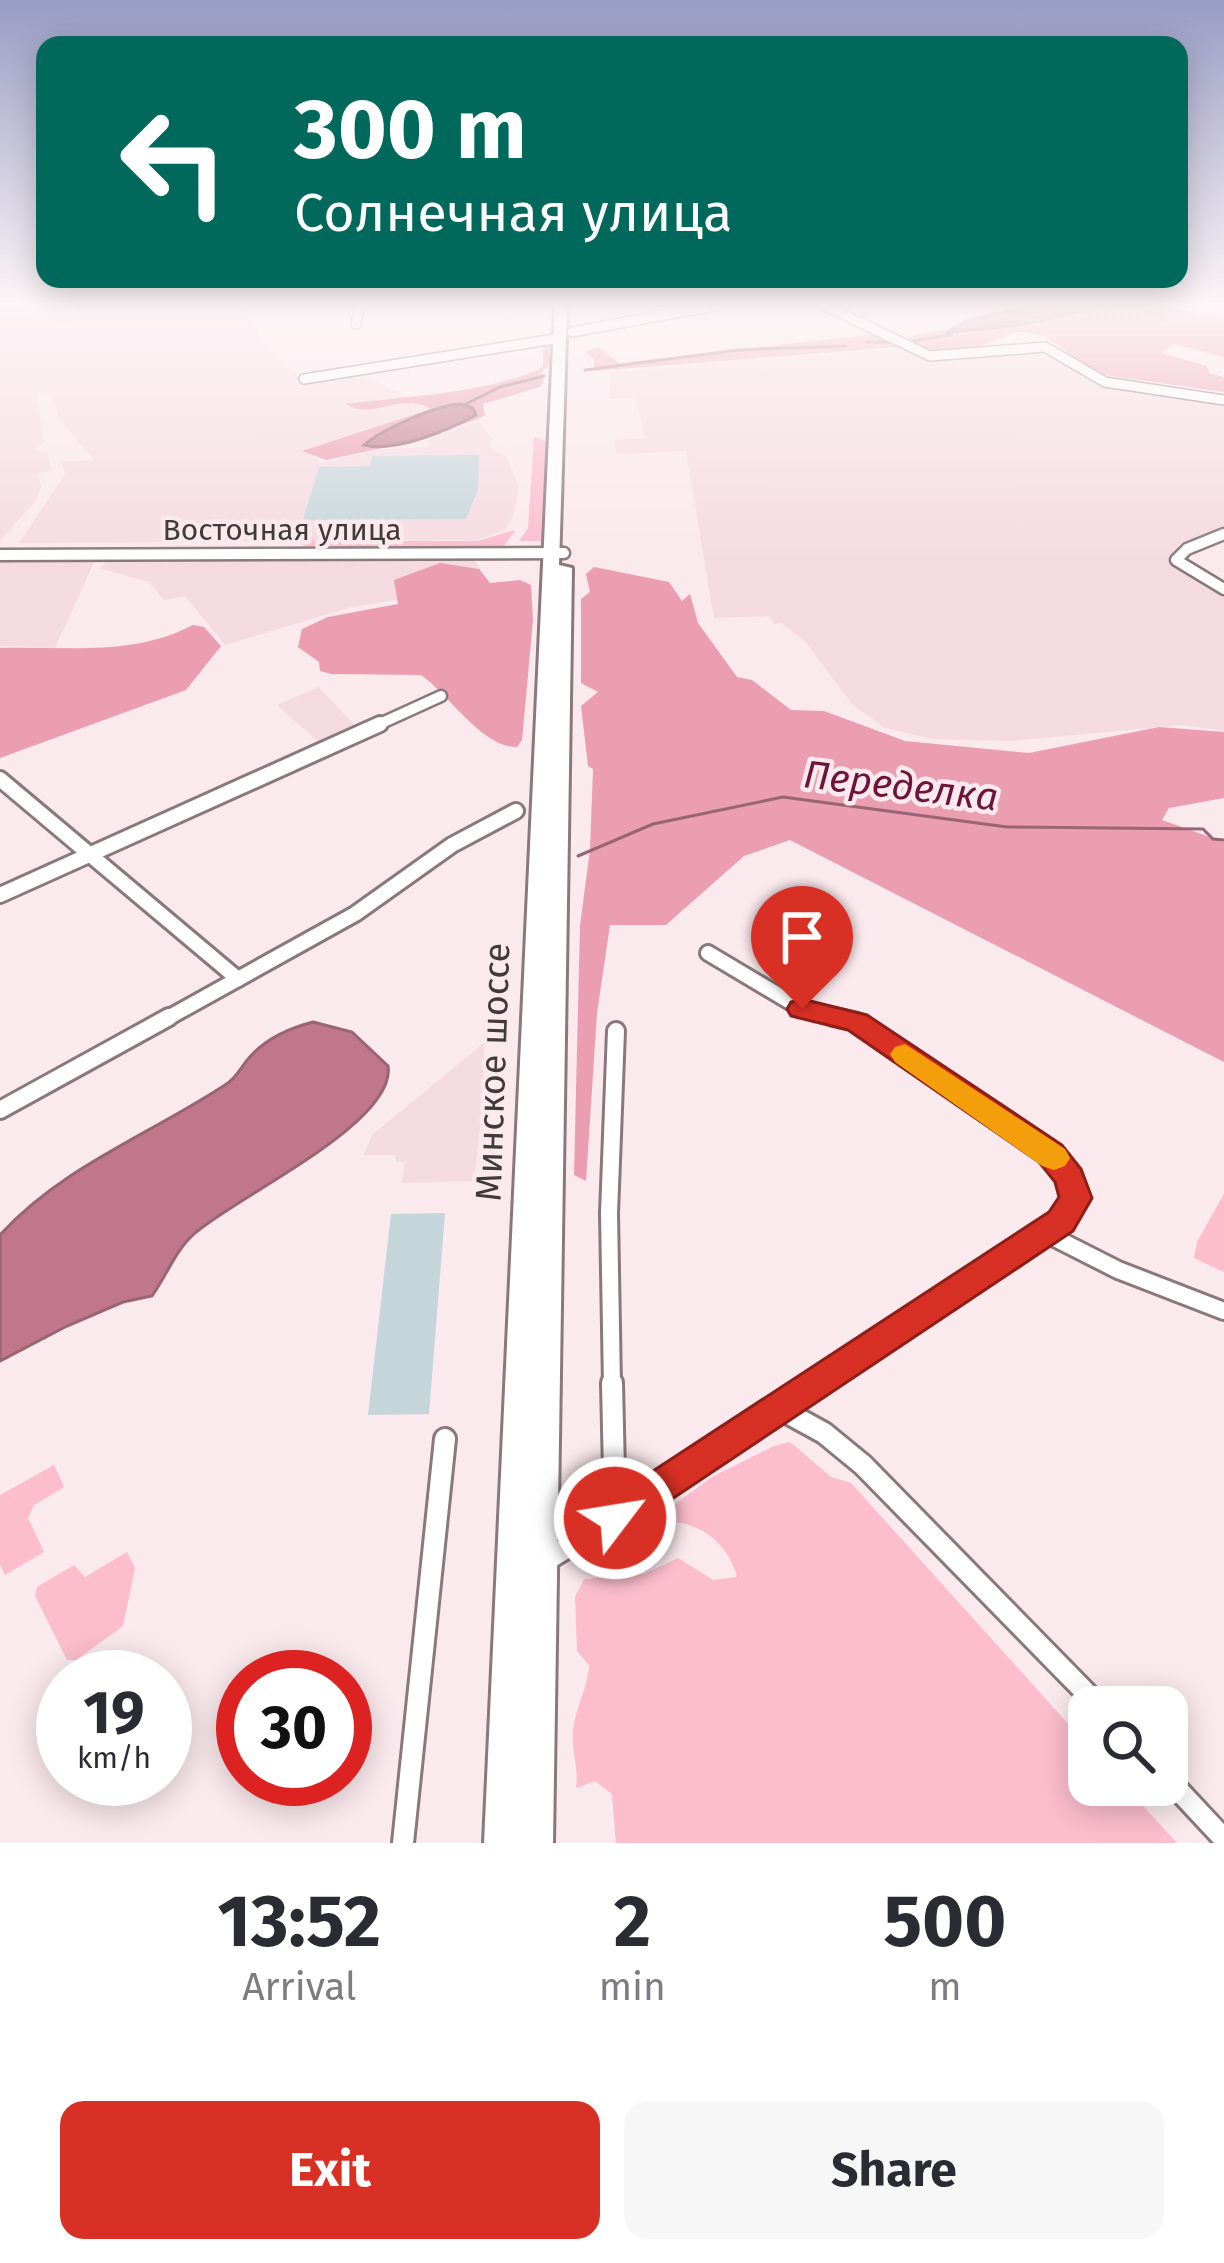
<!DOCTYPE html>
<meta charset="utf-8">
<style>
body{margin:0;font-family:"Fira Sans",sans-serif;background:#f7f7f7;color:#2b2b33;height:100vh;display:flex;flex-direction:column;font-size:45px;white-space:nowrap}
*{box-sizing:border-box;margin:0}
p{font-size:39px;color:#7c7c81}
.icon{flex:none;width:66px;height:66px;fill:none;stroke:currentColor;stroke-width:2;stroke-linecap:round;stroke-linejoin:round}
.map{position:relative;height:1843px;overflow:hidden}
.sheet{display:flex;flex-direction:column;background:#fff;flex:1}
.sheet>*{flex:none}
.hud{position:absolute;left:36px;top:36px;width:1152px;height:252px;border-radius:24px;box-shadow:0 6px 30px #0003;background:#00695c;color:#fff;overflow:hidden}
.tools{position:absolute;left:1068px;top:1686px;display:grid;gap:24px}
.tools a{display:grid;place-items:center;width:120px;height:120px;border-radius:24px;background:#fff;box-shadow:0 6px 30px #0003;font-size:60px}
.speed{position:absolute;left:36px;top:1650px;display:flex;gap:24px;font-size:60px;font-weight:700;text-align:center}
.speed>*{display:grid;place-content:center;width:156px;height:156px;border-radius:50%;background:#fff;box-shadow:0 6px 30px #0003;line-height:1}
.speed small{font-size:30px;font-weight:400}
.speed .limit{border:18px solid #d22;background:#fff;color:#111}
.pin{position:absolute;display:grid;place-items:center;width:102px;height:102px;color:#fff;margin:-123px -51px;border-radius:50% 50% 50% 0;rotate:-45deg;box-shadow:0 0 12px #0007}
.pin .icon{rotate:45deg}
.me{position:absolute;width:132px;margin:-66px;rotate:59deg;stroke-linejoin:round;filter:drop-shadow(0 0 9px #0008)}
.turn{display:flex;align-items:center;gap:42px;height:252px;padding:0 60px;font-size:54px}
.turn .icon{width:156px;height:156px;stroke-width:2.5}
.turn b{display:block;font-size:84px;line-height:102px}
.eta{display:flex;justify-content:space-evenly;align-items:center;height:204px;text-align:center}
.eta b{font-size:72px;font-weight:700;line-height:84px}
.action{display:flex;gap:24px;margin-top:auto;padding:24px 60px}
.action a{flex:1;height:138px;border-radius:24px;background:#d93025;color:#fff;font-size:48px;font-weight:700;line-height:138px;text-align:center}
.action a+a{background:#f7f7f7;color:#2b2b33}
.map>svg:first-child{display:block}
.built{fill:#f4dbe1}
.green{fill:#fcbdcd}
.forest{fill:#eb9db2}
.water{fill:#c0778b;stroke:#9a6573;stroke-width:3}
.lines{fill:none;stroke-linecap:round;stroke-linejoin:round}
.stream{stroke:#9a6573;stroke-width:3}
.building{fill:#c5d6da}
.minor-far4-casing{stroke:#89797d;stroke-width:12}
.minor-far3-casing{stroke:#89797d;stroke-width:15}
.minor-far2-casing{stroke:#89797d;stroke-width:20}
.minor-far1-casing{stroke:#89797d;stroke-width:22}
.minor-casing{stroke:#89797d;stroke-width:26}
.highway-casing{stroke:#89797d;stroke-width:6}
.minor-far4{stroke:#fff;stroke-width:9}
.minor-far3{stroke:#fff;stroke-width:10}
.minor-far2{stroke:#fff;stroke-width:14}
.minor-far1{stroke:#fff;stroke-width:16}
.minor{stroke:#fff;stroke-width:20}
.highway{fill:#fff;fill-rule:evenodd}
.route{fill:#d93025;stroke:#8d1f18;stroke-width:3}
.slow{fill:#f59e0b}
.labels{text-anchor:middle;stroke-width:9;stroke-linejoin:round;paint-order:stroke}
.far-street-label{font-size:30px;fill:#403a3b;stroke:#fae9ed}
.street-label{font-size:36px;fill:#403a3b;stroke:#fae9ed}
.water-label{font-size:39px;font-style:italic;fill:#6d1438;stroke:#fae9ed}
</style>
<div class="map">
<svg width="1224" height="1843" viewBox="0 0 1224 1843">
<rect width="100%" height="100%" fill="#fae9ed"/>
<g class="built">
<path d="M 0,304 L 242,304 L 267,349 L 306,382 L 359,373 L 433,410 L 315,456 L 320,463 L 387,449 L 428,447 L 430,438 L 479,421 L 492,439 L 490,448 L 506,456 L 519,487 L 514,513 L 506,529 L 477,540 L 19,543 L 65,474 L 62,462 L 94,460 L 59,418 L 51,393 L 36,392 L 44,442 L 34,450 L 47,452 L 52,470 L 38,474 L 41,487 L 36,500 L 0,541 Z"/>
<path d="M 1043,348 L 1098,384 L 1224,405 L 1224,526 L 1178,545 L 1176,555 L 1224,591 L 1224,731 L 1181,725 L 1012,741 L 932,739 L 885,728 L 852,704 L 805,641 L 781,623 L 774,624 L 769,616 L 714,618 L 686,451 L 616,454 L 615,440 L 645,438 L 636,399 L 610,399 L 610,372 L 896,349 L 929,360 Z"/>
<path d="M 0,559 L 95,560 L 55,648 L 0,646 Z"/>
<path d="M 475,560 L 489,586 L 352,607 L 225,645 L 185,596 L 164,600 L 149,582 L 99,568 L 108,561 Z"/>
<path d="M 319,687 L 358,729 L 322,745 L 277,705 Z"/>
<path d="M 484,1043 L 483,1103 L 474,1181 L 402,1183 L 405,1162 L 396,1162 L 395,1155 L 364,1155 L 372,1135 Z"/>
</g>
<g class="green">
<path d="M 534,437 L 548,442 L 541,541 L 519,541 L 528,528 Z"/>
<path d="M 306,527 L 311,527 L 311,537 L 316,541 L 477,541 L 515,530 L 503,548 L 306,547 L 296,540 L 299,529 Z"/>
<path d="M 1224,1194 L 1224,1272 L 1194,1258 L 1197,1242 Z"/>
<path d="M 790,1442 L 831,1477 L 851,1483 L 1089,1747 L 1089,1785 L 1124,1785 L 1177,1843 L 616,1843 L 612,1794 L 595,1781 L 576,1788 C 579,1767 571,1751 573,1731 C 575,1708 588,1688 589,1665 L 577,1651 L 575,1597 L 584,1579 L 644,1574 L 678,1558 L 713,1580 L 737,1577 C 730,1548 706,1526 676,1522 L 671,1507 L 712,1477 L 774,1446 Z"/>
<path d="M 54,1465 L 64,1487 L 34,1505 L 28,1518 L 44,1552 L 5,1575 L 0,1564 L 0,1495 Z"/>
<path d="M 127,1552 L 135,1568 L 123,1626 L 76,1660 L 67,1660 L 35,1596 L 37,1587 L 74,1565 L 85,1577 Z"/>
</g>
<g class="forest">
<path d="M 1110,304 L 1151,304 L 1224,318 L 1224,357 L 1174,344 L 1162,353 L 1207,366 L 1209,373 L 1224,377 L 1224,392 L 1097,374 L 1045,336 L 1027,332 L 1015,332 L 976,348 L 930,353 L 898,340 L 956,326 L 946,331 L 950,335 L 964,334 Z"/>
<path d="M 875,334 L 896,347 L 594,371 L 594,360 L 586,352 L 598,347 L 619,363 Z"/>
<path d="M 549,344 L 550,363 L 541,373 L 544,381 L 540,387 L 483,404 L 485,415 L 478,419 L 411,442 L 326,460 L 302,451 L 431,409 C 402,391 373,421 345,404 C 398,397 494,393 543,367 L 543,345 Z"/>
<path d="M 440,563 L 479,569 L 490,583 L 520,580 L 531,585 L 533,620 L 522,740 L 517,747 C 482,748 449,694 421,675 L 331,674 L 320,671 L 319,662 L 298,647 L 302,629 L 328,617 L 398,604 L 394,580 Z"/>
<path d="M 594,567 L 669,582 L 682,601 L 690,594 L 698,623 L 737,677 L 752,680 L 791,710 L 824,711 L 905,741 L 1029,753 L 1159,727 L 1224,732 L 1224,798 L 1169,808 L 1162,820 L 1224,842 L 1224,1062 L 790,840 L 744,856 L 666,925 L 610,925 L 597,1013 L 586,1181 L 574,1175 L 580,925 L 590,850 L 593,769 L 588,766 L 581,706 L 598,692 L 581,683 L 581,599 L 590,592 L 586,574 Z"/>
<path d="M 193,625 L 204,627 L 221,646 L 186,690 L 0,758 L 0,648 C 66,646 132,657 193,625 Z"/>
</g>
<g class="water">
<path d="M 1037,304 L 1110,304 L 1025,324 L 946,333 L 966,321 Z"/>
<path d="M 460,404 L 473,408 L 476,415 C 449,430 395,453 364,445 C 381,430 436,405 460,404 Z"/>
<path d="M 313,1022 L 352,1032 L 388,1066 C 397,1123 235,1197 194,1234 C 175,1251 167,1275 152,1296 L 123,1302 L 67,1326 L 0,1361 L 0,1235 C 63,1166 149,1135 225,1085 C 237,1078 240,1068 249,1058 C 265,1039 290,1028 313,1022 Z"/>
</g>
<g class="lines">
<g class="stream">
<path d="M 1125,304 L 1141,304"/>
<path d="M 867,342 L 893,342"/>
<path d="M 909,342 L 952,334"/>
<path d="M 585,370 L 738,350 L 845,346"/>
<path d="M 464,405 L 500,387 L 544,376"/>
<path d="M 578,856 L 653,824 L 783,797 L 1007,827 L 1203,829 L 1213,839 L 1224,840"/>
</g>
</g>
<g class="building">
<path d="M 479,455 L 478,490 L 466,519 L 303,520 L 319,467 L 370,466 L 372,456 Z"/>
<path d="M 445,1213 L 429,1414 L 368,1415 L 391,1214 Z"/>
</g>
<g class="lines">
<defs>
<g id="minor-far4">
<path d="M 821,304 L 930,356 L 1045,347 L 1105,382 L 1224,400"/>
<path d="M 356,324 L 360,304"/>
<path d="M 572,332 L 724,304"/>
<path d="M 304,379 L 560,338"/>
</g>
<g id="minor-far3">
<path d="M 1224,534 L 1187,549 L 1176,560 L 1224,589"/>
<path d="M 0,555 L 564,553"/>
<path d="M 373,727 L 441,696"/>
</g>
<g id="minor-far2">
<path d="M 0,779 L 238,979"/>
<path d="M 0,895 L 380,724"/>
<path d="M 708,953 L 802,1009 L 847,1020"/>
<path d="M 164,1020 L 355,914 L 452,845 L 516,811"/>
</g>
<g id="minor-far1">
<path d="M 0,1110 L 169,1017"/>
<path d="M 1045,1233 L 1118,1270 L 1224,1311"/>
<path d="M 612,1386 L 609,1213 L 616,1031"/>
<path d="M 818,1386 L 1061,1222 L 1075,1198 L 1070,1178 L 1050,1153 L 857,1022 L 834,1017"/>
</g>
<g id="minor">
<path d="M 612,1383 L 615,1518"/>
<path d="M 782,1410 L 824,1433 L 863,1465 L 1100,1707"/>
<path d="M 545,1561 L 689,1473 L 822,1383"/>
<path d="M 1167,1778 L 1224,1839"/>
<path d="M 403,1843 L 445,1439"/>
</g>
<path id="highway" d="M 555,304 L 567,304 L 559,565 L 572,568 L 553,1843 L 484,1843 Z"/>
</defs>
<use href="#minor-far4" class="minor-far4-casing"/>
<use href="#minor-far3" class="minor-far3-casing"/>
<use href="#minor-far2" class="minor-far2-casing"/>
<use href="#minor-far1" class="minor-far1-casing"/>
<use href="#minor" class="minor-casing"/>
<use href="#highway" class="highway-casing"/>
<use href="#minor-far4" class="minor-far4"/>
<use href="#minor-far3" class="minor-far3"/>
<use href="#minor-far2" class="minor-far2"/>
<use href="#minor-far1" class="minor-far1"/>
<use href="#minor" class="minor"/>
<use href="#highway" class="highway"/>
</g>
<linearGradient id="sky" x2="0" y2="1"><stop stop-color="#989cc3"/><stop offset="0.54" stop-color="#fdf5f7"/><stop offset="1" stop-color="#fdf5f7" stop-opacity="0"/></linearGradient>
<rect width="1224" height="562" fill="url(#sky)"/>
<path class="route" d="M 802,999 L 867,1015 L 1062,1145 L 1081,1169 L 1092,1198 L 1073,1231 L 615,1537 L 601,1531 L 596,1518 L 601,1505 L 1049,1212 L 1059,1197 L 1055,1182 L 1039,1162 L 848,1030 L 791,1016 L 787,1009 L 791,1002 Z"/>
<path class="slow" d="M 905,1044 L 1065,1149 L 1070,1158 L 1065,1166 L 1054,1170 L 1042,1166 L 895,1062 L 890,1054 L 895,1047 Z"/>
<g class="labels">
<g class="far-street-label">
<text x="282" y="540">Восточная улица</text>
</g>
<g class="street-label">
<text transform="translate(492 1072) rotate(-88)" y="13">Минское шоссе</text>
</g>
<g class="water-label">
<text transform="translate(901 785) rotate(7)" y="14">Переделка</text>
</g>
</g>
</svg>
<div class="tools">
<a><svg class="icon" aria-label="search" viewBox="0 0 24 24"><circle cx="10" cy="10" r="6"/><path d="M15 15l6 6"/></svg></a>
</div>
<div class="speed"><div>19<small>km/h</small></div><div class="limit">30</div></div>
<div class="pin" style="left:802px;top:1009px;background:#d93025"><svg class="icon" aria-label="arrive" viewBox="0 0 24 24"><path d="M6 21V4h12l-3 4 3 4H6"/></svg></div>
<svg class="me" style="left:615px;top:1518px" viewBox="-20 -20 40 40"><circle r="17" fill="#d93025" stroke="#fff" stroke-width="3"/><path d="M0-11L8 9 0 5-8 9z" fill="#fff"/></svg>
<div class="hud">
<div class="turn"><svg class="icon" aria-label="left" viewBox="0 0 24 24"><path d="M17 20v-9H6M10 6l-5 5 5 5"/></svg><div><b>300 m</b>Солнечная улица</div></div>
</div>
</div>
<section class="sheet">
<div class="eta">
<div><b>13:52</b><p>Arrival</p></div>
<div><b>2</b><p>min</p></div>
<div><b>500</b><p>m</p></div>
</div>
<div class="action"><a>Exit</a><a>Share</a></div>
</section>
